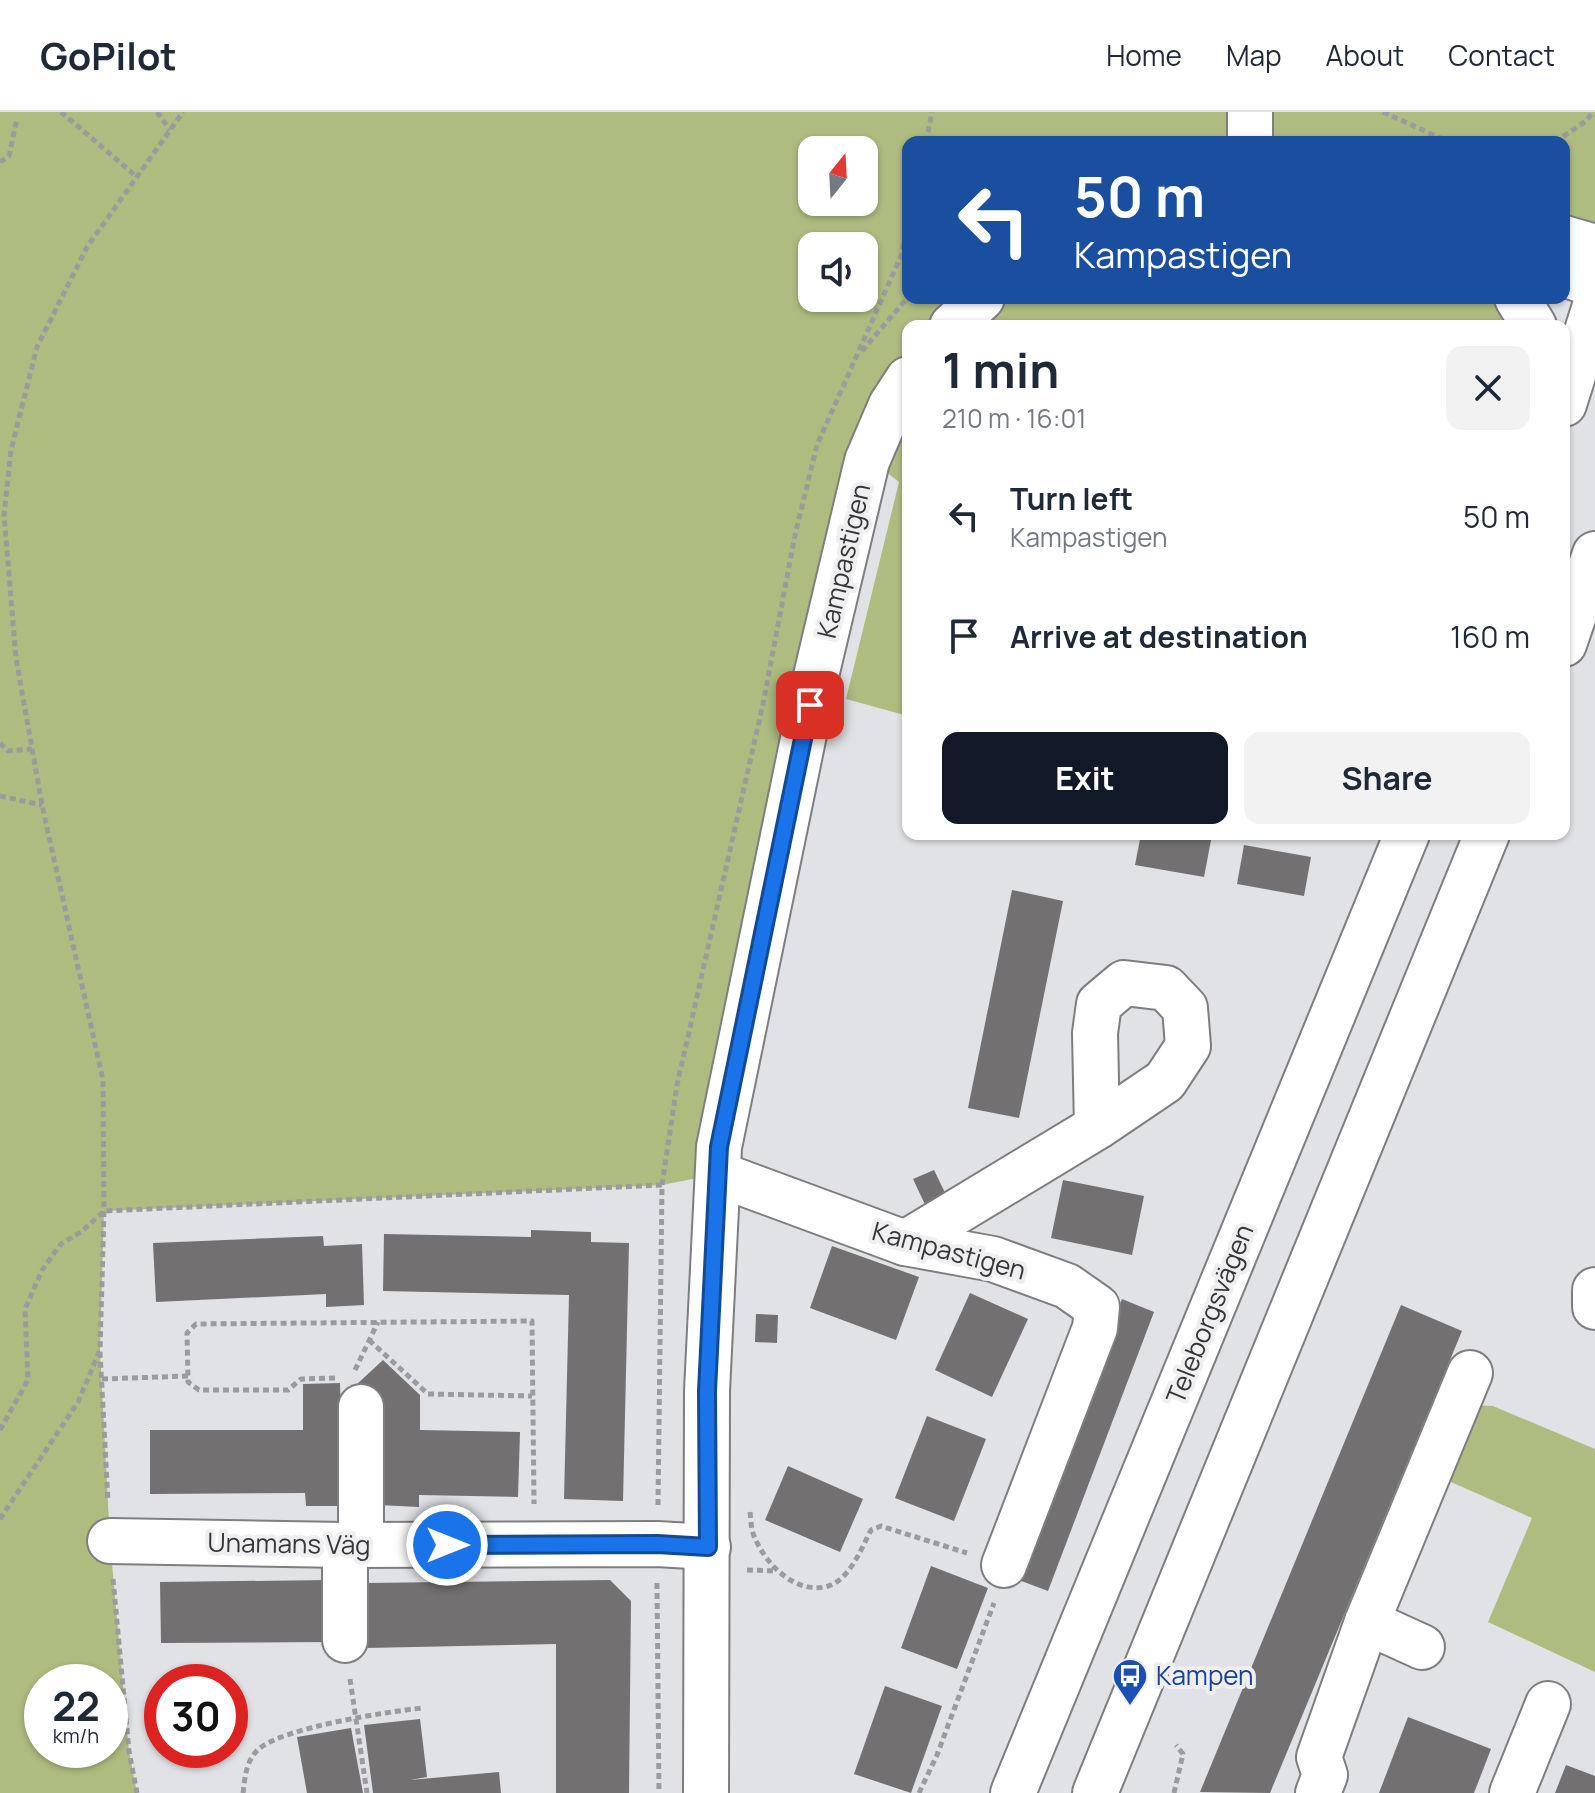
<!DOCTYPE html>
<meta charset="utf-8">
<style>
body{margin:0;font-family:Manrope,sans-serif;background:#f2f2f3;color:#1f2937;height:100vh;display:flex;flex-direction:column;font-size:30px;white-space:nowrap}
*{box-sizing:border-box;margin:0}
p{font-size:26px;color:#747a83}
.icon{flex:none;width:44px;height:44px;fill:none;stroke:currentColor;stroke-width:2;stroke-linecap:round;stroke-linejoin:round}
.map{position:relative;flex:1;overflow:hidden}
.details{position:absolute;left:902px;top:208px;width:668px;height:520px;display:flex;flex-direction:column;background:#fff;border-radius:16px;box-shadow:0 2px 6px #0004}
.details>*{flex:none}
.hud{position:absolute;left:902px;top:24px;width:668px;height:168px;border-radius:16px;box-shadow:0 2px 6px #0004;background:#1a4fa0;color:#fff;overflow:hidden}
.needle{width:52px;rotate:18deg}
.buttons{position:absolute;left:798px;top:24px;display:grid;gap:16px}
.buttons a{display:grid;place-items:center;width:80px;height:80px;border-radius:16px;background:#fff;box-shadow:0 2px 6px #0004;font-size:40px}
.speed{position:absolute;left:24px;top:1552px;display:flex;gap:16px;font-size:40px;font-weight:700;text-align:center}
.speed>*{display:grid;place-content:center;width:104px;height:104px;border-radius:50%;background:#fff;box-shadow:0 2px 6px #0004;line-height:1}
.speed small{font-size:20px;font-weight:400}
.speed .limit{border:12px solid #d22;background:#fff;color:#111}
.pin{position:absolute;display:grid;place-items:center;width:68px;height:68px;color:#fff;margin:-34px;border-radius:16px;box-shadow:0 4px 12px #0006}
.me{position:absolute;width:88px;margin:-44px;rotate:90deg;stroke-linejoin:round;filter:drop-shadow(0 0 6px #0008)}
.turn{display:flex;align-items:center;gap:28px;height:168px;padding:0 40px;font-size:36px}
.turn .icon{width:104px;height:104px;stroke-width:2.5}
.turn b{display:block;font-size:56px;line-height:68px}
.round{display:grid;place-items:center;flex:none;width:84px;height:84px;border-radius:16px;background:#f2f2f3}
.headline{display:flex;align-items:center;justify-content:space-between;height:136px;padding:0 40px}
h1{font-size:48px;font-weight:700;line-height:60px}
.primary-button{display:flex;gap:16px;margin-top:auto;padding:16px 40px}
.primary-button a{flex:1;height:92px;border-radius:16px;background:#111827;color:#fff;font-size:32px;font-weight:700;line-height:92px;text-align:center}
.primary-button a+a{background:#f2f2f3;color:#1f2937}
ul{padding:0;list-style:none}
li{display:flex;align-items:center;gap:24px;height:120px;padding:0 40px}
li div{flex:1}
li b{display:block;font-size:30px}
li em{font-style:normal}
header{display:flex;align-items:center;gap:48px;box-sizing:border-box;height:112px;padding:0 40px;background:#fff;border-bottom:2px solid #e0e1e3}
header strong{font-size:38px}
nav{display:flex;gap:44px;margin-inline-start:auto;font-size:28px}
.map>svg:first-child{display:block}
.green{fill:#aebc80;fill-rule:evenodd}
.building{fill:#737071}
.lines{fill:none;stroke-linecap:round;stroke-linejoin:round}
.minor-casing{stroke:#7e7e81;stroke-width:48}
.major-casing{stroke:#7e7e81;stroke-width:48}
.path{stroke:#9b9b9e;stroke-width:5;stroke-dasharray:6 4;stroke-linecap:butt}
.minor{stroke:#fff;stroke-width:44}
.major{stroke:#fff;stroke-width:44}
.route-casing{stroke:#114b97;stroke-width:20}
.route{stroke:#1a73e8;stroke-width:14}
.labels{text-anchor:middle;stroke-width:8;stroke-linejoin:round;paint-order:stroke}
.street-label{font-size:26px;fill:#363638;stroke:#efeff2}
.transit-label{font-size:26px;fill:#164399;stroke:#efeff2;text-anchor:start}
</style>
<header>
<strong>GoPilot</strong>
<nav><a>Home</a><a>Map</a><a>About</a><a>Contact</a></nav>
</header>
<div class="map">
<svg width="1595" height="1681" viewBox="0 0 1595 1681">
<rect width="100%" height="100%" fill="#e1e2e5"/>
<g class="green">
<path d="M 0,0 L 1595,0 L 1595,173 L 1564,162 L 1564,30 L 908,30 L 908,186 L 982,186 L 952,214 L 908,214 L 908,267 L 718,1062 L 662,1073 L 104,1099 L 100,1238 L 110,1429 L 129,1639 L 137,1681 L 0,1681 ZM 812,38 L 864,38 L 864,90 L 812,90 ZM 812,134 L 864,134 L 864,186 L 812,186 ZM 42,1570 L 110,1570 L 110,1638 L 42,1638 Z"/>
<path d="M 996,186 L 1487,186 L 1494,191 L 1508,214 L 969,214 Z"/>
<path d="M 908,300 L 908,604 L 846,587 L 899,370 L 881,356 Z"/>
<path d="M 1472,1293 L 1493,1294 L 1595,1337 L 1595,1560 L 1488,1510 L 1532,1406 L 1442,1366 Z"/>
</g>
<g class="building">
<path d="M 1141,722 L 1212,723 L 1204,765 L 1135,753 Z"/>
<path d="M 1244,733 L 1311,745 L 1304,784 L 1237,772 Z"/>
<path d="M 1012,778 L 1063,789 L 1019,1006 L 968,996 Z"/>
<path d="M 934,1058 L 950,1091 L 929,1101 L 913,1067 Z"/>
<path d="M 1063,1068 L 1144,1084 L 1132,1143 L 1051,1126 Z"/>
<path d="M 531,1118 L 591,1120 L 591,1130 L 629,1131 L 623,1389 L 564,1387 L 569,1183 L 383,1179 L 384,1122 L 531,1125 Z"/>
<path d="M 323,1124 L 324,1134 L 362,1132 L 364,1193 L 326,1195 L 326,1182 L 156,1190 L 153,1131 Z"/>
<path d="M 832,1134 L 919,1165 L 896,1228 L 810,1196 Z"/>
<path d="M 970,1181 L 1028,1207 L 992,1285 L 935,1258 Z"/>
<path d="M 1122,1187 L 1154,1200 L 1048,1479 L 1016,1467 Z"/>
<path d="M 1401,1193 L 1462,1219 L 1270,1681 L 1200,1680 Z"/>
<path d="M 756,1202 L 778,1203 L 777,1231 L 755,1230 Z"/>
<path d="M 383,1248 L 420,1283 L 420,1318 L 520,1320 L 518,1385 L 419,1383 L 419,1395 L 378,1393 L 381,1297 L 356,1273 Z"/>
<path d="M 340,1271 L 343,1394 L 306,1394 L 305,1381 L 150,1382 L 150,1318 L 303,1318 L 303,1272 Z"/>
<path d="M 927,1304 L 986,1327 L 954,1409 L 895,1386 Z"/>
<path d="M 788,1354 L 863,1387 L 840,1440 L 765,1408 Z"/>
<path d="M 931,1454 L 988,1476 L 957,1557 L 901,1536 Z"/>
<path d="M 329,1468 L 330,1530 L 161,1531 L 160,1470 Z"/>
<path d="M 610,1468 L 631,1489 L 629,1681 L 556,1681 L 556,1532 L 366,1536 L 365,1471 Z"/>
<path d="M 885,1574 L 942,1594 L 911,1681 L 854,1662 Z"/>
<path d="M 1408,1605 L 1491,1637 L 1474,1681 L 1379,1681 Z"/>
<path d="M 420,1607 L 427,1665 L 410,1668 L 499,1660 L 501,1681 L 373,1681 L 364,1613 Z"/>
<path d="M 351,1616 L 363,1681 L 307,1681 L 297,1625 Z"/>
<path d="M 1566,1653 L 1595,1664 L 1595,1681 L 1555,1681 Z"/>
</g>
<g class="lines">
<defs>
<g id="minor">
<path d="M 1250,30 L 1250,0"/>
<path d="M 1564,126 L 1595,135"/>
<path d="M 1564,162 L 1595,173"/>
<path d="M 952,214 L 982,186"/>
<path d="M 718,1062 L 905,1131 L 993,1147 L 1067,1174 L 1097,1195 L 1095,1216 L 1004,1453"/>
<path d="M 905,1131 L 1097,1015 L 1165,969 L 1188,934 L 1185,896 L 1166,876 L 1124,871 L 1099,892 L 1095,921 L 1097,1015"/>
<path d="M 1595,1178 L 1595,1195"/>
<path d="M 110,1429 L 345,1433 L 657,1432 L 708,1435"/>
<path d="M 345,1433 L 345,1528"/>
<path d="M 361,1433 L 361,1295"/>
<path d="M 1367,1510 L 1422,1535"/>
<path d="M 706,1681 L 707,1279 L 719,1035 L 816,564 L 867,349 L 891,293 L 908,267"/>
<path d="M 1318,1681 L 1325,1663 L 1319,1645 L 1367,1510 L 1470,1261"/>
<path d="M 1512,1681 L 1548,1592"/>
</g>
<g id="major">
<path d="M 1517,186 L 1534,214"/>
<path d="M 1564,292 L 1595,194"/>
<path d="M 1564,532 L 1595,442"/>
<path d="M 1013,1681 L 1407,722"/>
<path d="M 1095,1681 L 1487,722"/>
</g>
</defs>
<use href="#minor" class="minor-casing"/>
<use href="#major" class="major-casing"/>
<g class="path">
<path d="M 61,0 L 137,65"/>
<path d="M 157,0 L 170,18"/>
<path d="M 1383,0 L 1449,30"/>
<path d="M 926,30 L 932,0"/>
<path d="M 1555,30 L 1586,9 L 1593,0"/>
<path d="M 0,50 L 9,44 L 17,7"/>
<path d="M 862,239 L 908,185"/>
<path d="M 0,631 L 8,639 L 32,637"/>
<path d="M 0,684 L 42,693"/>
<path d="M 369,1228 L 428,1282 L 532,1284"/>
<path d="M 100,1240 L 108,1390"/>
<path d="M 355,1258 L 378,1210"/>
<path d="M 335,1266 L 301,1267 L 288,1278 L 199,1278 L 188,1270 L 187,1221 L 196,1212 L 532,1209 L 534,1392"/>
<path d="M 102,1267 L 188,1264"/>
<path d="M 0,1318 L 28,1268 L 25,1197 L 42,1158 L 61,1132 L 81,1120 L 104,1099 L 662,1073"/>
<path d="M 658,1393 L 662,1073 L 677,973 L 763,592 L 795,423 L 817,333 L 901,144 L 908,112"/>
<path d="M 750,1400 C 751,1408 751,1417 754,1424 C 765,1451 793,1481 825,1475 C 849,1470 861,1437 871,1418 L 881,1414 L 967,1441"/>
<path d="M 0,1407 L 78,1290 L 100,1238 L 104,1099 L 103,968 L 42,693 L 16,546 L 4,403 L 11,338 L 37,235 L 87,135 L 183,0"/>
<path d="M 747,1458 L 777,1459"/>
<path d="M 113,1467 L 129,1639 L 137,1681"/>
<path d="M 657,1471 L 659,1681"/>
<path d="M 350,1567 L 367,1681"/>
<path d="M 243,1681 C 245,1665 246,1647 260,1636 C 287,1615 386,1600 422,1596"/>
<path d="M 919,1681 L 937,1643 L 994,1491"/>
<path d="M 1174,1681 L 1183,1642 L 1176,1633"/>
</g>
<use href="#minor" class="minor"/>
<use href="#major" class="major"/>
</g>
<g class="lines">
<defs>
<path id="route" d="M 447,1433 L 657,1432 L 708,1435 L 707,1279 L 719,1035 L 810,593"/>
</defs>
<use href="#route" class="route-casing"/>
<use href="#route" class="route"/>
</g>
<defs>
<symbol id="bus-pin" viewBox="-11 -11 22 30"><path d="M0 17L-7.5 6A9.5 9.5 0 1 1 7.5 6Z" fill="#1a4fb4" stroke="#efeff2"/><path d="M-5-6H5V4H4V6H2V4H-2V6H-4V4H-5ZM-3.5-4V0h7V-4ZM-3.5 1.2v1.5H-2V1.2ZM2 1.2v1.5H3.5V1.2Z" fill="#fff"/></symbol>
</defs>
<g fill-rule="evenodd">
<use href="#bus-pin" x="1110" y="1544" width="40" height="54"/>
</g>
<g class="labels">
<g class="street-label">
<text transform="translate(844 449) rotate(-77)" y="9">Kampastigen</text>
<text transform="translate(949 1139) rotate(15)" y="9">Kampastigen</text>
<text transform="translate(1210 1202) rotate(-68)" y="9">Teleborgsvägen</text>
<text transform="translate(289 1432) rotate(1)" y="9">Unamans Väg</text>
</g>
<g class="transit-label">
<text x="1156" y="1573">Kampen</text>
</g>
</g>
</svg>
<div class="buttons">
<a><svg class="needle" viewBox="-14 -14 28 28"><path d="M0-13l5 13h-10z" fill="#e53935"/><path d="M0 13l5-13h-10z" fill="#747a83"/></svg></a>
<a><svg class="icon" aria-label="sound" viewBox="0 0 24 24"><path d="M4 9h4l5-4v14l-5-4H4zM17 9q2 3 0 6"/></svg></a>
</div>
<div class="speed"><div>22<small>km/h</small></div><div class="limit">30</div></div>
<div class="pin" style="left:810px;top:593px;background:#d93025"><svg class="icon" aria-label="arrive" viewBox="0 0 24 24"><path d="M6 21V4h12l-3 4 3 4H6"/></svg></div>
<svg class="me" style="left:447px;top:1433px" viewBox="-20 -20 40 40"><circle r="17" fill="#1a73e8" stroke="#fff" stroke-width="3"/><path d="M0-11L8 9 0 5-8 9z" fill="#fff"/></svg>
<div class="hud">
<div class="turn"><svg class="icon" aria-label="left" viewBox="0 0 24 24"><path d="M17 20v-9H6M10 6l-5 5 5 5"/></svg><div><b>50 m</b>Kampastigen</div></div>
</div>
<section class="details">
<div class="headline"><div><h1>1 min</h1><p>210 m · 16:01</p></div><a class="round"><svg class="icon" aria-label="close" viewBox="0 0 24 24"><path d="M6 6l12 12M18 6L6 18"/></svg></a></div>
<ul>
<li><svg class="icon" aria-label="left" viewBox="0 0 24 24"><path d="M17 20v-9H6M10 6l-5 5 5 5"/></svg><div><b>Turn left</b><p>Kampastigen</p></div><em>50 m</em></li>
<li><svg class="icon" aria-label="arrive" viewBox="0 0 24 24"><path d="M6 21V4h12l-3 4 3 4H6"/></svg><div><b>Arrive at destination</b></div><em>160 m</em></li>
</ul>
<div class="primary-button"><a>Exit</a><a>Share</a></div>
</section>
</div>
